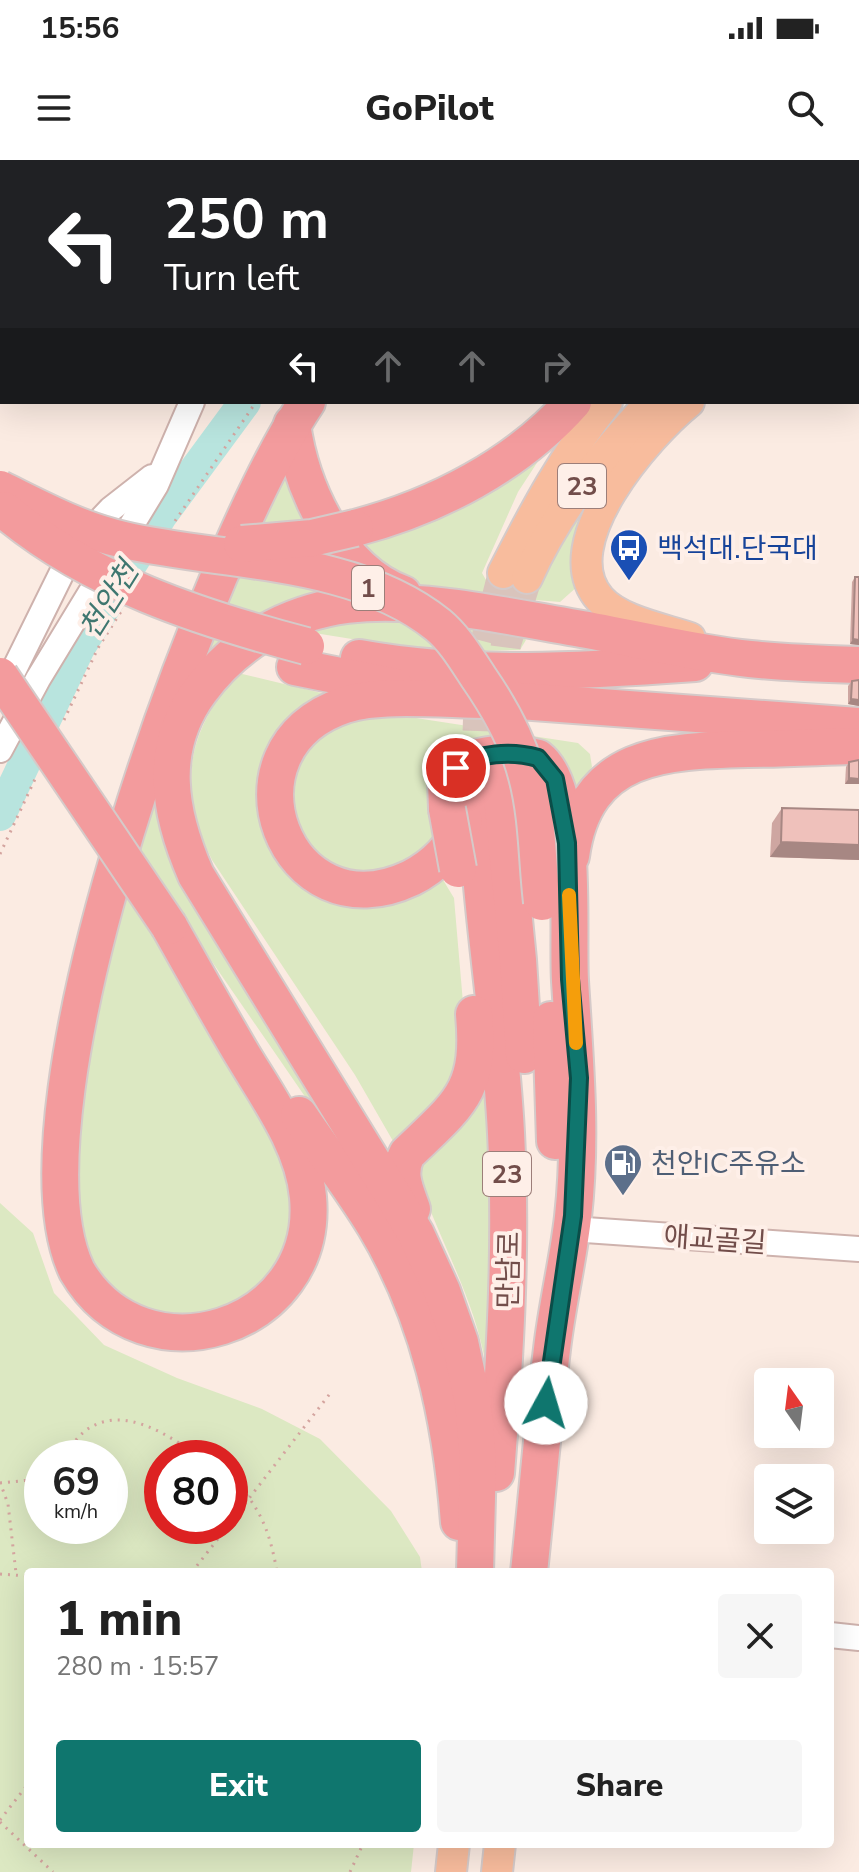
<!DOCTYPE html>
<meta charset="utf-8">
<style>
body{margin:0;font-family:"Nunito Sans","Noto Sans KR",sans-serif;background:#f6f6f6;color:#222;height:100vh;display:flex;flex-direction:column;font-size:30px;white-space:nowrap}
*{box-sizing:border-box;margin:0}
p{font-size:26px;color:#767676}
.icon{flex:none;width:44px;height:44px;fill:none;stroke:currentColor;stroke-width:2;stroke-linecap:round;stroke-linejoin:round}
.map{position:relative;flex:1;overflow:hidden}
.side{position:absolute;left:24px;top:1408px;width:810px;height:280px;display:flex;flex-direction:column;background:#fff;border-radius:8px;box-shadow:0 8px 32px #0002}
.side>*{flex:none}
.top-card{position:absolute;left:0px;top:0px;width:860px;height:244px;box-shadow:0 8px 32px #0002;background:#202124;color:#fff;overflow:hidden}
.needle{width:52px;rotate:346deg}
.tools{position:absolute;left:754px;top:1208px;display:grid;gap:16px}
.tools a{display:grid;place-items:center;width:80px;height:80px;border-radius:8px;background:#fff;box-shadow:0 8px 32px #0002;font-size:40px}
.speed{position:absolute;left:24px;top:1280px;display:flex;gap:16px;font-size:40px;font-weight:700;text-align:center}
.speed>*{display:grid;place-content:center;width:104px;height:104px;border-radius:50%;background:#fff;box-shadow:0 8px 32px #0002;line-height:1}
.speed small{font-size:20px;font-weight:400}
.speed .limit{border:12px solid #d22;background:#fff;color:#111}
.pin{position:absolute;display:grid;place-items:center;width:68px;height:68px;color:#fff;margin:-34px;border:4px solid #fff;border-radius:50%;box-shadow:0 2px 8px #0007}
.me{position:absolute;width:88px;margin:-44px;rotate:6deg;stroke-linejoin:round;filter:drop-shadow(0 0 6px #0008)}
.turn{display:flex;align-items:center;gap:28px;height:168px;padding:0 32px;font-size:36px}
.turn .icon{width:104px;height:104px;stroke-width:2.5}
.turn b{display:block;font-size:56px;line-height:68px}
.lanes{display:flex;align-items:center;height:76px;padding:0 32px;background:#0003;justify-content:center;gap:40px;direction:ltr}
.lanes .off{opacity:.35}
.round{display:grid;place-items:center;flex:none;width:84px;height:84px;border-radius:8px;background:#f6f6f6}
.headline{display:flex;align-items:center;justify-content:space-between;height:136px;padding:0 32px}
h1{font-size:48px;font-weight:800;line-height:60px}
.primary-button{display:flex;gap:16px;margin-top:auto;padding:16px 32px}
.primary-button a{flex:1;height:92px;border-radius:8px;background:#0f766e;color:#fff;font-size:32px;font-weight:800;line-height:92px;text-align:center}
.primary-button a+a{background:#f6f6f6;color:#222}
.status{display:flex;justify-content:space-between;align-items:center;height:56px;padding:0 40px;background:#fff;direction:ltr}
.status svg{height:22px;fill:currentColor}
header{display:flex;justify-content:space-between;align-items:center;height:104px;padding:0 32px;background:#fff;font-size:36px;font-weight:800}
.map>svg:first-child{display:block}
.green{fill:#dce8c2;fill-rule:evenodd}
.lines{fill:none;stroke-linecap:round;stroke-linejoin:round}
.river{stroke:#b8e4de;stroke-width:32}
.major-tunnel{stroke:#d9c4bc;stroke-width:30;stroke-dasharray:30 15;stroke-linecap:butt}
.minor-casing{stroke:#ceb2ad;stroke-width:28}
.major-casing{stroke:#d5cac9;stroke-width:34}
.highway-casing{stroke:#d5cac9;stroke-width:40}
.path{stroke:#d4a49f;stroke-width:3;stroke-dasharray:2 6;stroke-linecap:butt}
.minor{stroke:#fff;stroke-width:24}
.major{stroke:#f8bc9d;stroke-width:30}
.highway{stroke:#f39b9d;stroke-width:36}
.highway-bridge-casing{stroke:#d5cac9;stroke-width:40;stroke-linecap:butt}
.highway-bridge{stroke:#f39b9d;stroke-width:36}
.wall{fill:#cea6a1}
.shaded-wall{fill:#a78783}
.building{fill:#efc1bb;stroke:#a78783;stroke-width:2}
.route-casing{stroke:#0a4d48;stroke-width:20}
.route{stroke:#0f766e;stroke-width:14}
.slow{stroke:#f59e0b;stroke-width:14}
.labels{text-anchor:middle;stroke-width:8;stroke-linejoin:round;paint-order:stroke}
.shield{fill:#feefe8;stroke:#9c7e79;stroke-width:2}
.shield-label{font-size:26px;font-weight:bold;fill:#724d4a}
.transit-label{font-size:28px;fill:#164399;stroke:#feefe8;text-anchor:start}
.service-label{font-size:28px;fill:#4e5e75;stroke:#feefe8;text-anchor:start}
.street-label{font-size:28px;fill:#724d4a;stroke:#feefe8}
.water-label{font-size:30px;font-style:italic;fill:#3f7770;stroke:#feefe8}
</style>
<div class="status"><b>15:56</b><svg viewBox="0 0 49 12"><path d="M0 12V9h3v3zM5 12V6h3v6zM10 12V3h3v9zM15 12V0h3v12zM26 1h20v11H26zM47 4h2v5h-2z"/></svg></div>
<header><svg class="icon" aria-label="menu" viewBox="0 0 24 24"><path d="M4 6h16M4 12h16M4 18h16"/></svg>GoPilot<svg class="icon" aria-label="search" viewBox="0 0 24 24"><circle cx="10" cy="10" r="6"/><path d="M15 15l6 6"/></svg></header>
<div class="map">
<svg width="859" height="1712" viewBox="0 0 859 1712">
<rect width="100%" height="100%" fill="#fbebe2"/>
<g class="green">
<path d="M 559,269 L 518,332 L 482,413 L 486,420 L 529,430 L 540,428 L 569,368 L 620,295 L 579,425 L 560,442 L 440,432 L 396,418 L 356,384 Z"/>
<path d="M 286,293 L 307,360 L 326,396 L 370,429 L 204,504 L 225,425 Z"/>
<path d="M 393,456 L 520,474 L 526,480 L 520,490 L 433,492 L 302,471 L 339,460 Z"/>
<path d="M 238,513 L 338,537 L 285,571 L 298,718 L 440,715 L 454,738 L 468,901 L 397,988 L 355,915 L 212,700 C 177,629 186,572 238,513 Z"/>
<path d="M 358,554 L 403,556 L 578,583 L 590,594 L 592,607 L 569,639 L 436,674 L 409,703 L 398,709 L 343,714 L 299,681 L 286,629 L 317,573 Z"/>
<path d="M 156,631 L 169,696 L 386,1042 L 328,970 L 173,745 L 300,1041 L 281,1103 L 229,1155 L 151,1156 L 99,1120 L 74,1058 L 83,878 Z"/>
<path d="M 484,920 L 490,950 L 492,1203 L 486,1206 C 474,1134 435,1074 414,1005 Z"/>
<path d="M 0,1043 L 33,1073 L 54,1133 L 104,1185 L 177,1218 L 262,1249 L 320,1279 L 391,1351 L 420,1397 L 422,1412 L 28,1412 L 28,1684 L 414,1684 L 411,1712 L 0,1712 ZM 42,1298 L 110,1298 L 110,1366 L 42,1366 ZM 162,1298 L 230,1298 L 230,1366 L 162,1366 Z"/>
</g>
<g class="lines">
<g class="river">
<path d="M 377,2 L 378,0"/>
<path d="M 0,655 L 79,488 L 161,356 L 245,242"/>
</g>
<g class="major-tunnel">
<path d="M 500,532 L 506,484 L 527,418"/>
<path d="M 476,616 L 480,503 L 503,413"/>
</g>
<defs>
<g id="minor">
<path d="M 330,2 L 331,0"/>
<path d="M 0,53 L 2,54"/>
<path d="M 858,55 L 859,53"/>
<path d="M 1,536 L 74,388 L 111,349 L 152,317"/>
<path d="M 0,590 L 38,519 L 156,325 L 192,242"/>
<path d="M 571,1069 L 859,1089"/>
<path d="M 830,1475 L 859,1478"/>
</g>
<g id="major">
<path d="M 858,120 L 859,120"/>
<path d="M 689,242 C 648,275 551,384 600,439 C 619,461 664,469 690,478"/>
<path d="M 503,413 C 534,352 564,296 607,242"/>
<path d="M 527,418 C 556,352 602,295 651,242"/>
<path d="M 451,1712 L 454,1684"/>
<path d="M 497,1712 L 500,1684"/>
</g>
<g id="highway">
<path d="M 737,1 L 738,2"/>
<path d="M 447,2 L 448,0"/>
<path d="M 858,84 L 859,84"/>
<path d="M 292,264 C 301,328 338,410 403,434"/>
<path d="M 355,368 C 436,347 517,305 573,242"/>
<path d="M 359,498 C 469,518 584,511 695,503"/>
<path d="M 295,507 L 395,527"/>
<path d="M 466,537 L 859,566"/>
<path d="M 476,616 C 477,736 500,854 506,973 C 512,1087 505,1200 496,1313"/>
<path d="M 500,618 L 518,800 L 524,895"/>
<path d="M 447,649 L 446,620 C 464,591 508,590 538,598 C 579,629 567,770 570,821 C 575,901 582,977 573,1057 C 568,1101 557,1145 552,1189 C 543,1263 537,1338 529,1412"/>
<path d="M 464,661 C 454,686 435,706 411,718 C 285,778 214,588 345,545 C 379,533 448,540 486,540"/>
<path d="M 571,696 C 585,593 664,591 748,589 C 782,589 817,587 852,586"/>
<path d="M 169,766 C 192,807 215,848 239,889 C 266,935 303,983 308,1037 C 320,1170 143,1224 77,1111 C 0,951 208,390 307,242"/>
<path d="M 551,860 L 555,981"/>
<path d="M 299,955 C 324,992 352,1028 375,1066 C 429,1156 451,1258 459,1362"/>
<path d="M 412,1049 C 405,1029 397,1014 407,994 C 460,943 481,931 474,854"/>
<path d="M 475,1412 L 478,1300 L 473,1243 L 460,1182 L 442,1131 L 416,1074 L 388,1027 L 196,715 C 169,653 157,589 200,531 C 235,483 286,453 347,445 C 418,436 506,456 576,468 C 634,478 692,493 750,499 C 786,503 823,504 859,505"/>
</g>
</defs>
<use href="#minor" class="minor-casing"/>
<use href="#major" class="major-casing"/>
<use href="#highway" class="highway-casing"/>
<g class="path">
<path d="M 389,2 L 390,0"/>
<path d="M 175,361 L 256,242"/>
<path d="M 64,560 L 98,488 L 122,450"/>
<path d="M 0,694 L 36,617"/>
<path d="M 60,1298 C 69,1289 76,1278 86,1270 C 125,1243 170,1277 202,1298"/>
<path d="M 230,1317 C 260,1345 270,1372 277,1412"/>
<path d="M 0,1322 L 8,1344 L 16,1413"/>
<path d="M 0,1323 L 30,1320 L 42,1312"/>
<path d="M 230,1363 L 332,1231"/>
<path d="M 192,1412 L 228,1366"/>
<path d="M 0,1414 L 28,1416"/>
<path d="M 0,1660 L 28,1624"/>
<path d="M 0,1662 L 53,1712"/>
<path d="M 350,1712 L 363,1684"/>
</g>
<use href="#minor" class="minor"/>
<use href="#major" class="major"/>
<use href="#highway" class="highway"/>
<defs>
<g id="highway-bridge">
<path d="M 0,329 C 41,349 79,370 124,380 C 224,403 354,397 438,465 C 455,479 467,500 479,518 C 499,547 518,581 527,616 C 538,657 537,700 542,742"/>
<path d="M 4,350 C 89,422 200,458 306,486"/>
<path d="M 242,384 L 312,378 L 355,368"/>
<path d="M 0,516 L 169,766"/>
<path d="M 447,649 L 458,709"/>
</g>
</defs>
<use href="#highway-bridge" class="highway-bridge-casing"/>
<use href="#highway-bridge" class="highway-bridge"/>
</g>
<g class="wall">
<path d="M 855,417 L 859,417 L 859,485 L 850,484 L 852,422 Z"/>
<path d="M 852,521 L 859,546 L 848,544 L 848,526 Z"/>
<path d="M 859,600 L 859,624 L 845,624 L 846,607 L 849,602 Z"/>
<path d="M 782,648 L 859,650 L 859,700 L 770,697 L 772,663 Z"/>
</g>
<g class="shaded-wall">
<path d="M 853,479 L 859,480 L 859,485 L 850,484 Z"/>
<path d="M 851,539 L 859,540 L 859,546 L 848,544 Z"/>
<path d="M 849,618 L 859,619 L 859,624 L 845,624 Z"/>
<path d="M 781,682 L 859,685 L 859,700 L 770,697 Z"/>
</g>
<g class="building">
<path d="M 859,166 L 859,198 L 858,196 Z"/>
<path d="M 855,417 L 859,417 L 859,480 L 853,479 Z"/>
<path d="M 859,520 L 859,540 L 851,539 L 852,521 Z"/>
<path d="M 859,600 L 859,619 L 849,618 L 849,602 Z"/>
<path d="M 782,648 L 859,650 L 859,685 L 781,682 Z"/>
</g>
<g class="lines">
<defs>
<path id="route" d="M 456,608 C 477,592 513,591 538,598 L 555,619 L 567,683 L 570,819 L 579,918 L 573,1056 L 546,1243"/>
</defs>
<use href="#route" class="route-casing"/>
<use href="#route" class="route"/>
<path class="slow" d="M 569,735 L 576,883"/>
</g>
<defs>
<symbol id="bus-pin" viewBox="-11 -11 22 30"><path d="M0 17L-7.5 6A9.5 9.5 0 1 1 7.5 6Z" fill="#1a4fb4" stroke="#feefe8"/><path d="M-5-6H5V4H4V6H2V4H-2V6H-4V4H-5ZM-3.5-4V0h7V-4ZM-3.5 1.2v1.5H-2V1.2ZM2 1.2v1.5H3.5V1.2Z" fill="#fff"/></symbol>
<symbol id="fuel-pin" viewBox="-11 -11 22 30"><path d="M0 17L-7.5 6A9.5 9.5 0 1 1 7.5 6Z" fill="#5c6f8a" stroke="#feefe8"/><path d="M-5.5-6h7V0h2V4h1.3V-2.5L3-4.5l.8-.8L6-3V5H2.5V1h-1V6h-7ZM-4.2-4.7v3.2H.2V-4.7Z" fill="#fff"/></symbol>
</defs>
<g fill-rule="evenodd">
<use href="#bus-pin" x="607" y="366" width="44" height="60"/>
<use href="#fuel-pin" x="601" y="981" width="44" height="60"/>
</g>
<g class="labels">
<g class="shield">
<rect x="558" y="304" width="48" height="44" rx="6"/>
<rect x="352" y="406" width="32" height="44" rx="6"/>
<rect x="483" y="992" width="48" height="44" rx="6"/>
</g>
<g class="shield-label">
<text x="582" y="335">23</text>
<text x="368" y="437">1</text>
<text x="507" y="1023">23</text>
</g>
<g class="transit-label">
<text x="657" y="398">백석대.단국대</text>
</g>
<g class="service-label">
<text x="651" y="1013">천안IC주유소</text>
</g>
<g class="street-label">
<text transform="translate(715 1079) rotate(4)" y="10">애교골길</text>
<text transform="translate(508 1110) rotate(-89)" y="10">만남로</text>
</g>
<g class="water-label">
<text transform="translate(109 440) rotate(-58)" y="10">천안천</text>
</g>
</g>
</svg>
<div class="tools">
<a><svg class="needle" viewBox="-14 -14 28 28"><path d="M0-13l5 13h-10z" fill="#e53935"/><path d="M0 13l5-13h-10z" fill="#767676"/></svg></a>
<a><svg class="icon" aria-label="layers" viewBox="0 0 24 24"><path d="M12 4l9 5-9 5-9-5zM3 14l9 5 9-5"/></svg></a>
</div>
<div class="speed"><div>69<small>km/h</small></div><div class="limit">80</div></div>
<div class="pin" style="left:456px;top:608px;background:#d93025"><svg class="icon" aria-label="arrive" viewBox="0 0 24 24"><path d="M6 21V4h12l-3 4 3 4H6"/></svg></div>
<svg class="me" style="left:546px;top:1243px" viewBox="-20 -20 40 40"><circle r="19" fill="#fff"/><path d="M0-13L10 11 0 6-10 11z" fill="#0f766e"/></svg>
<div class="top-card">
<div class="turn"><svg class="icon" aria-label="left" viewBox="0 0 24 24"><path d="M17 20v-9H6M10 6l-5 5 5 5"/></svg><div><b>250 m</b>Turn left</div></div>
<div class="lanes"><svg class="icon" aria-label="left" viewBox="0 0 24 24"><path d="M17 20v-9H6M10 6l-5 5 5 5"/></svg><svg class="icon off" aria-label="ahead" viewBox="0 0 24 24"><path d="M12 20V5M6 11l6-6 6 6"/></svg><svg class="icon off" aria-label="ahead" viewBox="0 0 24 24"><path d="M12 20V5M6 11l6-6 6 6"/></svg><svg class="icon off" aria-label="right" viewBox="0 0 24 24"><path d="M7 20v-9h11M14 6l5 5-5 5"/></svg></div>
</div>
<section class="side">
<div class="headline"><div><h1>1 min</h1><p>280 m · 15:57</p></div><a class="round"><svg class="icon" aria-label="close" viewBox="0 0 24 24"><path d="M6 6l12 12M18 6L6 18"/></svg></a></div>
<div class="primary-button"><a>Exit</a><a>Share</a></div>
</section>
</div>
